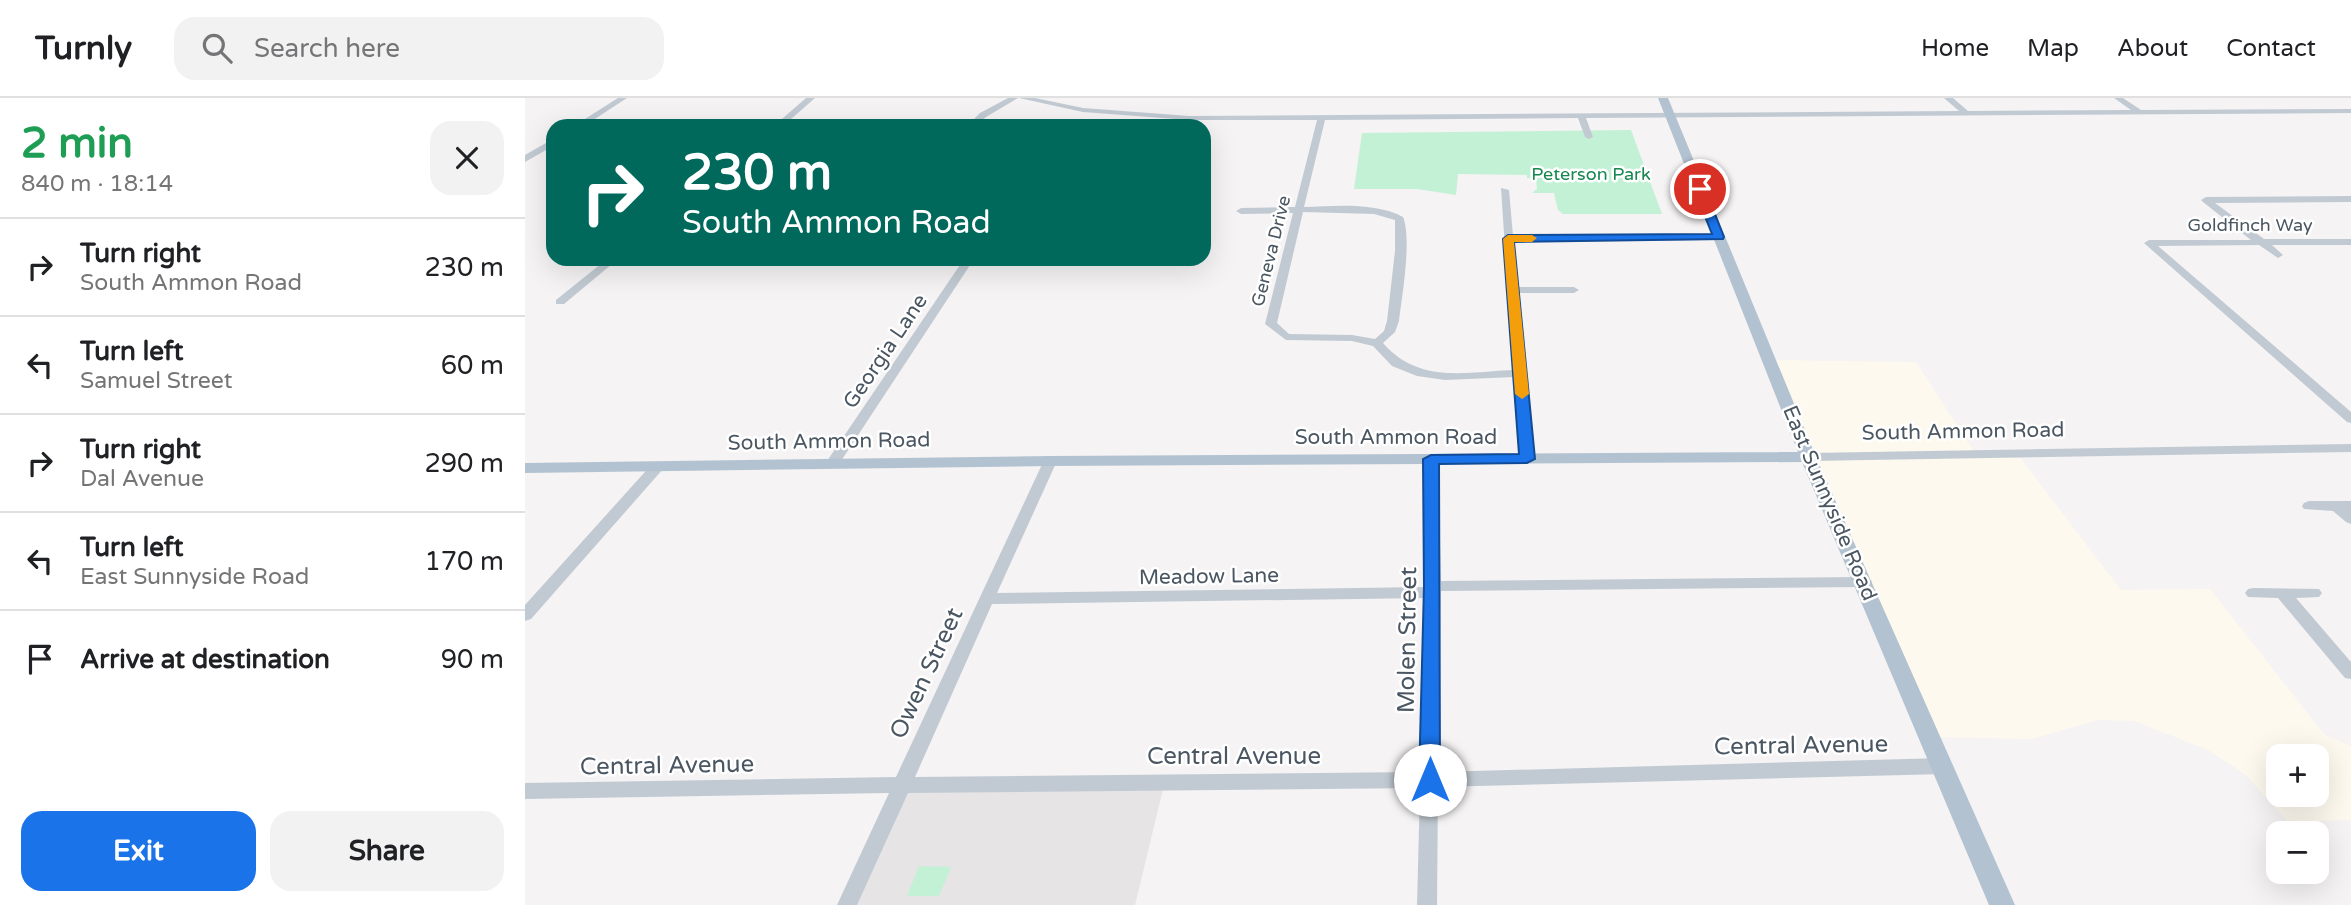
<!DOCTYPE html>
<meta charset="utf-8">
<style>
body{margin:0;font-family:"Varela Round",sans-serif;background:#f2f2f2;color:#202124;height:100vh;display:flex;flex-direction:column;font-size:26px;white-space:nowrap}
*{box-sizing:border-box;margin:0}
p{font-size:23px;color:#757577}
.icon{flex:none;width:38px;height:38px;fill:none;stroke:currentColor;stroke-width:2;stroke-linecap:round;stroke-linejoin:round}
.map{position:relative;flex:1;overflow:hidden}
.sheet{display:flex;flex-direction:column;background:#fff;width:525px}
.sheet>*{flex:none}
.banner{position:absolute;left:21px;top:21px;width:665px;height:147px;border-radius:21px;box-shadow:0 7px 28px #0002;background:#00695c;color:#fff;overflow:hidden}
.buttons{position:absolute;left:1741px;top:646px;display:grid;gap:14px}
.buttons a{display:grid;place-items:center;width:63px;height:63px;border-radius:14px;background:#fff;box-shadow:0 7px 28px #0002;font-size:35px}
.pin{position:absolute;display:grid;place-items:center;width:60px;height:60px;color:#fff;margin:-30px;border:4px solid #fff;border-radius:50%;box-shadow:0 2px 7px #0007}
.me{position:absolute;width:77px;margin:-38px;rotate:0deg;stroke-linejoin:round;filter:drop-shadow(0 0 5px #0008)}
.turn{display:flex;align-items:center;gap:24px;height:147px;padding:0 21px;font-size:32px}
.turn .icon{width:91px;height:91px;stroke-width:2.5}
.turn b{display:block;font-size:49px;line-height:60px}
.round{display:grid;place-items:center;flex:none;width:74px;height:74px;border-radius:21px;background:#f2f2f2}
.summary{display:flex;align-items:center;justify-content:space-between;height:119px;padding:0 21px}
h1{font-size:42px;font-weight:700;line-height:52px;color:#1e9e55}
.action{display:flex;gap:14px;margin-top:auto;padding:14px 21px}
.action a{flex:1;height:80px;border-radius:21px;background:#1a73e8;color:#fff;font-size:28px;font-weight:700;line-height:80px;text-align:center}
.action a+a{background:#f2f2f2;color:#202124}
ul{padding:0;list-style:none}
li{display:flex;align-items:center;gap:21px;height:98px;padding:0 21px;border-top:2px solid #e0e0e0}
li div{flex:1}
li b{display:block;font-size:26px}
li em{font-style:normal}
header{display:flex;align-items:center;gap:42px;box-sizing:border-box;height:98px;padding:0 35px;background:#fff;border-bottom:2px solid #e0e0e0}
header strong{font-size:33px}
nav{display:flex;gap:38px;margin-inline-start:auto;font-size:24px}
.search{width:490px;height:63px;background:#f2f2f2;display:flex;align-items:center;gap:18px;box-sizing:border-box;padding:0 24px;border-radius:21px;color:#757577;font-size:26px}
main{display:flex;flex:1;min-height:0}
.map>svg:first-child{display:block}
.commercial{fill:#fdf9ef;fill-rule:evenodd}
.education{fill:#e6e4e5}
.green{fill:#c3f1d5}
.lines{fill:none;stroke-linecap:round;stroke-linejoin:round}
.minor{fill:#c1cad2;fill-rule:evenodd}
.major{fill:#b3c2d1;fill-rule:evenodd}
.route{fill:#1a73e8;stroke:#114b97;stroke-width:2}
.slow{fill:#f59e0b}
.labels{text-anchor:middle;stroke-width:5;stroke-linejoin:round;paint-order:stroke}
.far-park-label{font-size:18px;fill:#17864f;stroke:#fff}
.far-street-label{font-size:18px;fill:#4a5661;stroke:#fff}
.street-label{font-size:21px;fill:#4a5661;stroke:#fff}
.near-street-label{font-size:24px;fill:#4a5661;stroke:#fff}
</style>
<header>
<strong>Turnly</strong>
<div class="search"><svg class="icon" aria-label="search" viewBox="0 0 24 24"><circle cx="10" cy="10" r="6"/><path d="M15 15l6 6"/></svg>Search here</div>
<nav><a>Home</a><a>Map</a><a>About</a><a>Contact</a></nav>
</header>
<main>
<section class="sheet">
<div class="summary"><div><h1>2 min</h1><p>840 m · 18:14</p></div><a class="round"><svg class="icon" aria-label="close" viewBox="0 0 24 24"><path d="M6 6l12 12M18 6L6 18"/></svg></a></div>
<ul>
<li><svg class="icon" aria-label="right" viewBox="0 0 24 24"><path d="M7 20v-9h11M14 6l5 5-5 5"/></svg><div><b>Turn right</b><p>South Ammon Road</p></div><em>230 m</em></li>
<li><svg class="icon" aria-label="left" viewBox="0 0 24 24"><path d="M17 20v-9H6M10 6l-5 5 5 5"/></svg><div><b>Turn left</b><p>Samuel Street</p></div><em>60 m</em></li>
<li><svg class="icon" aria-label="right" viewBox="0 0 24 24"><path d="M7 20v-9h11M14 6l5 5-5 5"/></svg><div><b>Turn right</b><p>Dal Avenue</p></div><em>290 m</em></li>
<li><svg class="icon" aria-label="left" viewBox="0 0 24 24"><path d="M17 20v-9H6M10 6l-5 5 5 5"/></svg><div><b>Turn left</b><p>East Sunnyside Road</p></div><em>170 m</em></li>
<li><svg class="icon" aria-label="arrive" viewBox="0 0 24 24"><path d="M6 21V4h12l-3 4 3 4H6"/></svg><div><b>Arrive at destination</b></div><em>90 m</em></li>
</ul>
<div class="action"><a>Exit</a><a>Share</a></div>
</section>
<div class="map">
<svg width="1826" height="807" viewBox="0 0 1826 807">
<rect width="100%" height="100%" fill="#f5f3f3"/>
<path class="commercial" d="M 1244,262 L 1391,264 L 1450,355 L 1494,358 L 1596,492 L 1685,491 L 1799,636 L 1826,648 L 1826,722 L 1763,724 L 1721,677 L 1683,652 L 1609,623 L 1573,622 L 1507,641 L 1406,639 ZM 1754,658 L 1792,658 L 1792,696 L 1754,696 Z"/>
<path class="education" d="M 640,683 L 610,807 L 322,807 L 376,689 Z"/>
<g class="green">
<path d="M 1106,32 L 1137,116 L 1038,116 L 1033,112 L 1029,95 L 1007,95 L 1012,91 L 1011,80 L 1002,80 L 1002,77 L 933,76 L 931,97 L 892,91 L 829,91 L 837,35 Z"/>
<path d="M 394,768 L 426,769 L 414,798 L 382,798 Z"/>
</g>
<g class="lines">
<g class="minor">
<path d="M 93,0 L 102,0 L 59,28 L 49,28 Z"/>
<path d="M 281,0 L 290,0 L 258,28 L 249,28 Z"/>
<path d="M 483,0 L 493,0 L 461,19 L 451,28 L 442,28 L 455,15 Z"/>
<path d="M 494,0 L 510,0 L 558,10 L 664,18 L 1434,13 L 1419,0 L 1428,0 L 1443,13 L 1606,12 L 1589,0 L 1598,0 L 1616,12 L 1826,11 L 1826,15 L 1061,20 L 1068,39 L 1064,41 L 1060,39 L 1053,20 L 800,22 L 779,109 C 810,108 850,104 878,119 C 887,141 877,198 874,223 L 870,234 L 858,245 C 894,286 940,274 988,272 L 976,90 L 984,92 L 988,138 L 1194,136 L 1199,139 L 1194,142 L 988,144 L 993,189 L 1049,189 L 1054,192 L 1049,195 L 993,195 L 1009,361 L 1002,365 L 995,361 L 989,279 L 920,282 L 892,278 L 867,268 L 848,248 L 827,243 L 761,242 L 740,226 L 768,115 L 716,116 L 711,113 L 716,110 L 770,109 L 792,22 L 664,22 L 558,14 ZM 778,114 L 849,116 L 870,122 L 870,153 L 862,223 L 859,233 L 850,241 L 827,237 L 764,236 L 752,225 Z"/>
<path d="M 28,41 L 28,48 L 0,64 L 0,57 Z"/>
<path d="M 1826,98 L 1826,104 L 1690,105 L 1739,141 L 1826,141 L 1826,147 L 1747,147 L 1758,157 L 1753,160 L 1734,147 L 1633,148 L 1826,314 L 1826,325 L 1822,324 L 1619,145 L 1624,142 L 1726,142 L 1678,104 L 1676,102 L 1681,99 Z"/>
<path d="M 82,161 L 93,161 L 39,206 L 31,206 L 31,202 Z"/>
<path d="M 439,161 L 449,161 L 312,369 L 302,369 L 300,366 Z"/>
<path d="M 1826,346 L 1826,354 L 1283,363 L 1276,359 L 1283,355 Z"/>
<path d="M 906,357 L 913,361 L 916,483 L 1339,479 L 1344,480 L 1347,484 L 1344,488 L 1339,489 L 916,493 L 914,674 L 1419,660 L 1425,663 L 1428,668 L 1425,673 L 1419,676 L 913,689 L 912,807 L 892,807 L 895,690 L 383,695 L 332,807 L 312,807 L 364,695 L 0,701 L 0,685 L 371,679 L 520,360 L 525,359 L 532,363 L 472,495 L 900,489 L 899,361 ZM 900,500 L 895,674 L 390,679 L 467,506 Z"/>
<path d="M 133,364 L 140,368 L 138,371 L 6,521 L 0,523 L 0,507 L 128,365 Z"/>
<path d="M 1784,403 L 1826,403 L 1826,426 L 1821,424 L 1808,413 L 1779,411 L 1777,408 L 1779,405 Z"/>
<path d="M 1728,490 L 1794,491 L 1797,495 L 1794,499 L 1771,500 L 1826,564 L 1826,581 L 1820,580 L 1753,500 L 1723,499 L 1720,495 L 1723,491 Z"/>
</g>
<path class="major" d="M 1133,0 L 1143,0 L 1291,359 L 1490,807 L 1464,807 L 1277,364 L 525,368 L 0,375 L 0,365 L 525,358 L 1273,354 Z"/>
</g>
<path class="route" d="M 1175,88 L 1180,91 L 1199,139 L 1198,141 L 989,144 L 1010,361 L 1002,365 L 914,366 L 915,682 L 912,688 L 905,691 L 897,688 L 894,682 L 899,488 L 898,361 L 906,357 L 994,356 L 978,141 L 983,137 L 1187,136 L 1169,91 Z"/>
<path class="slow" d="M 983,137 L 1007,137 L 1012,140 L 1007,144 L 989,144 L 1004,296 L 997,301 L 990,296 L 978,141 Z"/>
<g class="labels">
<g class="far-park-label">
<text x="1066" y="82">Peterson Park</text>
</g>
<g class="far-street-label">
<text x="1725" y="133">Goldfinch Way</text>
<text transform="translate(746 153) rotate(-76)" y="6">Geneva Drive</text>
</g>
<g class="street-label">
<text transform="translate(360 253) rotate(-56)" y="7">Georgia Lane</text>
<text transform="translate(1438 333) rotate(-1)" y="7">South Ammon Road</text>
<text x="871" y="346">South Ammon Road</text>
<text transform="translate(304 343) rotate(-1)" y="7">South Ammon Road</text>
<text transform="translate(1305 405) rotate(67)" y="7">East Sunnyside Road</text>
<text transform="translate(684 478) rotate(-1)" y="7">Meadow Lane</text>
</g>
<g class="near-street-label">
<text transform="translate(882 542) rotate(-89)" y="8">Molen Street</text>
<text transform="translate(401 575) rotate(-65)" y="8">Owen Street</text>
<text transform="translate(1276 647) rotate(-1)" y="8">Central Avenue</text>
<text x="709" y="666">Central Avenue</text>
<text transform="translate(142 667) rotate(-1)" y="8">Central Avenue</text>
</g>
</g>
</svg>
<div class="buttons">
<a>+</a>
<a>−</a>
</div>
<div class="pin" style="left:1175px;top:91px;background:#d93025"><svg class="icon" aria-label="arrive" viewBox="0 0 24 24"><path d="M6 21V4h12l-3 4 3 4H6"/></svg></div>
<svg class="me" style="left:905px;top:682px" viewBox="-20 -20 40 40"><circle r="19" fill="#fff"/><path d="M0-13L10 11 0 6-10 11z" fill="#1a73e8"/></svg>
<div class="banner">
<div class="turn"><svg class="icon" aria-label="right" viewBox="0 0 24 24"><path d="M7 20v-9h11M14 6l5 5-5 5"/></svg><div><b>230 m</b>South Ammon Road</div></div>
</div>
</div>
</main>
